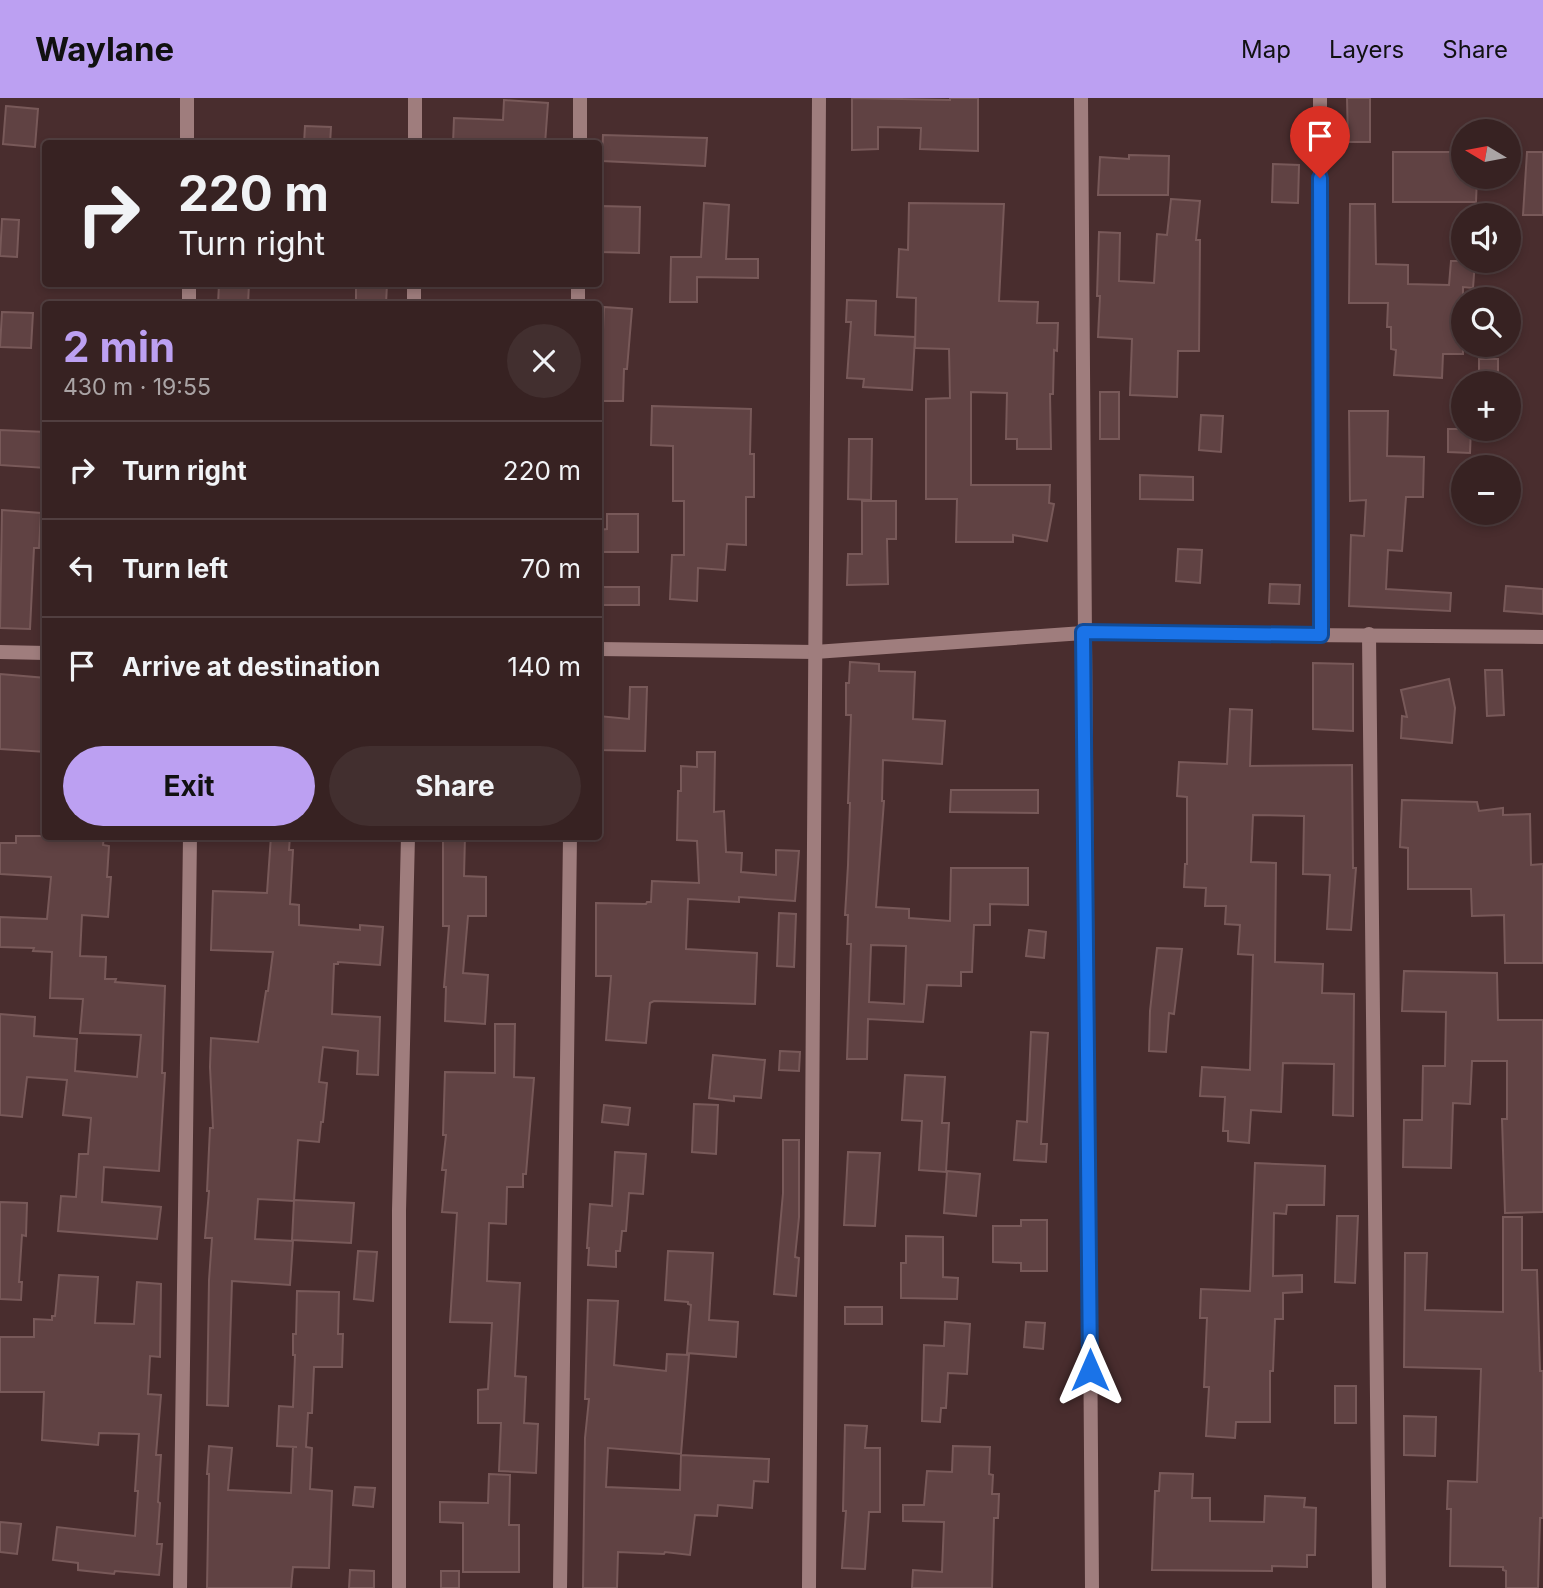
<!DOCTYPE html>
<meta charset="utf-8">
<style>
body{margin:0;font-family:Inter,sans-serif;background:#422f2f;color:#f1f3f6;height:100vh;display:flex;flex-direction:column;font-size:26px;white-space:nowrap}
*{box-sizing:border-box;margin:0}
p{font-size:23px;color:#aaa4a5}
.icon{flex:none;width:38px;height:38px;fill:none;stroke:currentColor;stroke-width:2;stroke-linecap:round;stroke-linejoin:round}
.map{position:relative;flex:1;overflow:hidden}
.sheet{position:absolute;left:42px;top:203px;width:560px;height:539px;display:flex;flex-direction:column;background:#372222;border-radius:7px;box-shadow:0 4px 10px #0003,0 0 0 2px #513f40}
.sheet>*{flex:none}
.guide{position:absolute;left:42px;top:42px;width:560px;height:147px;border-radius:7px;box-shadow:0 4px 10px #0003,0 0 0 2px #513f40;background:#372222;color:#f1f3f6;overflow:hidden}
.needle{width:46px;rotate:280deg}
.fabs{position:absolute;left:1451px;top:21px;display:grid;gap:14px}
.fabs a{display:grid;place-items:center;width:70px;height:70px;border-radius:50%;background:#372222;box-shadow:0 4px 10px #0003,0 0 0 2px #513f40;font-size:35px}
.pin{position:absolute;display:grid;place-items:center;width:60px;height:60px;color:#fff;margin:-72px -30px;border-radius:50% 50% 50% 0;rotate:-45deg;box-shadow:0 0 7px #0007}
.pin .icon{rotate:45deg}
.me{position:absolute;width:77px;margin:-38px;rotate:0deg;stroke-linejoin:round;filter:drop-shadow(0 0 5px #0008)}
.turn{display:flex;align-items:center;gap:24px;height:147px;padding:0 21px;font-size:32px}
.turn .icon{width:91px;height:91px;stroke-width:2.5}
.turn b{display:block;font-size:49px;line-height:60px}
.round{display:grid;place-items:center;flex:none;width:74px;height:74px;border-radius:37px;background:#422f2f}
.summary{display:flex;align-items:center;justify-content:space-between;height:119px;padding:0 21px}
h1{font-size:42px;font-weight:700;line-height:52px;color:#bca0f2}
.action{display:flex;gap:14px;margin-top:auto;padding:14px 21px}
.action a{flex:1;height:80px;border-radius:42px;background:#bca0f2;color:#111;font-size:28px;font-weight:700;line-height:80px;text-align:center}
.action a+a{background:#422f2f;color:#f1f3f6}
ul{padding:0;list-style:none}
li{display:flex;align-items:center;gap:21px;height:98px;padding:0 21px;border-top:2px solid #513f40}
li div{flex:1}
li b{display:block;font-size:26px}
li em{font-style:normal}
header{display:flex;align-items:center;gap:42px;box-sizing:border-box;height:98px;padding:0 35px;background:#bca0f2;color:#111}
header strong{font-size:33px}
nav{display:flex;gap:38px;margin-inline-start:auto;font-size:24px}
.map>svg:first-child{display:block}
.building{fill:#604243;stroke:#785959;stroke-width:2;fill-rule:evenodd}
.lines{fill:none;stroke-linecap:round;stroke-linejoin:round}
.minor{stroke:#9f7d7d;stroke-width:14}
.route-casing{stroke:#114b97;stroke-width:18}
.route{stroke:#1a73e8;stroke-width:12}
</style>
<header>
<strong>Waylane</strong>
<nav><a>Map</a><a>Layers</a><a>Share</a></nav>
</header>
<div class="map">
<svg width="1543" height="1490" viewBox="0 0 1543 1490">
<rect width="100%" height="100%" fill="#492d2e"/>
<g class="building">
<path d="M 852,0 L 950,2 L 950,0 L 978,0 L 978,53 L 920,51 L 921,30 L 878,29 L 878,51 L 852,52 Z"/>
<path d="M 1347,0 L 1370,0 L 1370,44 L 1348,44 Z"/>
<path d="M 504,2 L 548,5 L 545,46 L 453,46 L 454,20 L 503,22 Z"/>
<path d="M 6,8 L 38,11 L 35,49 L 3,46 Z"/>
<path d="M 305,28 L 331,29 L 330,46 L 304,46 Z"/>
<path d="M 603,37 L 707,40 L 705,68 L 602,63 Z"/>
<path d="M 1393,54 L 1463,54 L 1463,79 L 1477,79 L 1476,104 L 1393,104 Z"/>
<path d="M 1527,54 L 1543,54 L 1543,117 L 1523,117 Z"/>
<path d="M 1129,57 L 1169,58 L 1168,97 L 1098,97 L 1100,59 L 1129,61 Z"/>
<path d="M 1273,66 L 1299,67 L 1298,105 L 1272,104 Z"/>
<path d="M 1171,101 L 1200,103 L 1196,142 L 1200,142 L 1199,253 L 1178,253 L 1177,299 L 1130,297 L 1132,241 L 1098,239 L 1100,198 L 1097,198 L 1099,134 L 1120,135 L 1119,183 L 1154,185 L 1157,136 L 1167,137 Z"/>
<path d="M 704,105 L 729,107 L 726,161 L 758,161 L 758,180 L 697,179 L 697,204 L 670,204 L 671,159 L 701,159 Z"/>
<path d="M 909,105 L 1004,106 L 999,203 L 1038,204 L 1037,225 L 1058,225 L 1057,253 L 1054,252 L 1053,296 L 1050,296 L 1051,351 L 1017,351 L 1017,341 L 1006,341 L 1007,295 L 971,294 L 971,387 L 1050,387 L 1049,405 L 1054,406 L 1047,443 L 1013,437 L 1013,444 L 956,444 L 957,401 L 926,401 L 926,301 L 950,300 L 949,251 L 915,250 L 916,200 L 897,199 L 899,151 L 908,152 Z"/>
<path d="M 1350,106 L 1375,106 L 1376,166 L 1408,167 L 1408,186 L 1449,187 L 1451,163 L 1475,163 L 1473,190 L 1463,189 L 1463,256 L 1443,256 L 1442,280 L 1394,277 L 1396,252 L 1391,251 L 1391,229 L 1387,229 L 1388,205 L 1349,205 Z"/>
<path d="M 601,108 L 640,109 L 639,155 L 600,154 Z"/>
<path d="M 2,121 L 19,122 L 17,159 L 0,158 Z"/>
<path d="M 219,186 L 249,186 L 248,206 L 218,206 Z"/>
<path d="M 356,186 L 387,186 L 386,206 L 356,206 Z"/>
<path d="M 847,202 L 876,203 L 875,237 L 915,239 L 912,292 L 863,289 L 864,281 L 847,280 L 851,224 L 846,224 Z"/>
<path d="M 604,209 L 632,211 L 627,271 L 624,271 L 623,303 L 600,303 Z"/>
<path d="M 2,214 L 33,215 L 31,250 L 0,249 Z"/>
<rect x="1479" y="261" width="19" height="24"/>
<rect x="1100" y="294" width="19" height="47"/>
<path d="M 652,308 L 751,311 L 750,356 L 754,356 L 754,399 L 746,399 L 746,447 L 727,446 L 725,472 L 698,470 L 697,503 L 670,501 L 672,457 L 684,457 L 684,403 L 673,403 L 673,348 L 651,347 Z"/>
<path d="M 1349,313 L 1388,313 L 1387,358 L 1424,359 L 1423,399 L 1406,399 L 1402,453 L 1388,452 L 1386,491 L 1451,495 L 1450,513 L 1349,508 L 1351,437 L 1364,438 L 1366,402 L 1350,403 Z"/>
<path d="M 1201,317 L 1223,318 L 1221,354 L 1199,352 Z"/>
<path d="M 1448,331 L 1471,331 L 1470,355 L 1448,354 Z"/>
<path d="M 0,332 L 46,334 L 46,370 L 0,367 Z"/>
<path d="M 849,341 L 872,341 L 871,402 L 848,401 Z"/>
<path d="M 1140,377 L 1193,379 L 1193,402 L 1140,401 Z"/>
<path d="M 862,403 L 896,403 L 896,441 L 887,441 L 888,486 L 847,487 L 848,456 L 862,456 Z"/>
<path d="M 2,412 L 41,415 L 39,450 L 34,450 L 30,531 L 0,530 Z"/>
<path d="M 607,416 L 638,416 L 638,454 L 599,454 L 599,432 L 607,431 Z"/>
<path d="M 1178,451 L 1202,452 L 1200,485 L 1176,483 Z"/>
<path d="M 1270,486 L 1300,487 L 1299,506 L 1269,505 Z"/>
<path d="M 1506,488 L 1543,491 L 1543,516 L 1504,513 Z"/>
<rect x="598" y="489" width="41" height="18"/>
<path d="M 850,564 L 879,566 L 879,573 L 915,574 L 913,621 L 945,623 L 942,666 L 883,662 L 882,703 L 884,703 L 876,809 L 909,811 L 909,820 L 950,823 L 951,770 L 1028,770 L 1028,807 L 990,806 L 990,827 L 974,827 L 972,874 L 961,874 L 961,888 L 927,887 L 923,924 L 868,921 L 867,961 L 847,961 L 851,846 L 847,846 L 848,817 L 845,817 L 848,767 L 850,705 L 848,705 L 851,617 L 846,617 L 846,585 L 849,585 ZM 871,847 L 906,848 L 904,906 L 869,904 Z"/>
<path d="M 1313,565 L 1353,566 L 1353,633 L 1313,631 Z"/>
<path d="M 1485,572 L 1502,572 L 1504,617 L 1487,618 Z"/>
<path d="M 0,576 L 46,580 L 46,654 L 0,651 Z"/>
<path d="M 1449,581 L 1455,610 L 1452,645 L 1401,640 L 1402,618 L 1407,619 L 1401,592 Z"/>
<path d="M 630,589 L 647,589 L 645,653 L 598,652 L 599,618 L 629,621 Z"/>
<path d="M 1230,611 L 1252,612 L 1250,668 L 1352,667 L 1353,770 L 1356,770 L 1351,832 L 1327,831 L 1330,777 L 1303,776 L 1304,718 L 1253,717 L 1251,764 L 1276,765 L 1275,864 L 1323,866 L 1322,895 L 1354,896 L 1353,1018 L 1333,1017 L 1334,966 L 1283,965 L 1281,1014 L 1251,1012 L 1249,1045 L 1228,1043 L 1228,1033 L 1223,1033 L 1225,999 L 1200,998 L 1202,969 L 1250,972 L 1253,857 L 1238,856 L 1240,827 L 1225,826 L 1226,808 L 1205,808 L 1206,790 L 1184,789 L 1185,766 L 1187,766 L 1187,699 L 1177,698 L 1179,664 L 1227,666 Z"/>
<path d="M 697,654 L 715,654 L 714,714 L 724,713 L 726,754 L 742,755 L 741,774 L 776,777 L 776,752 L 799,753 L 795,803 L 739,799 L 739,804 L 688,801 L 686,851 L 757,855 L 755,906 L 654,903 L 650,905 L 646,945 L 606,942 L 611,878 L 596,878 L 596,805 L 646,806 L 647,804 L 651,804 L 652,783 L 699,785 L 697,743 L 677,742 L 678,693 L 681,693 L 681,668 L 697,669 Z"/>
<path d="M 951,692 L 1038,692 L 1038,715 L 950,714 Z"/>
<path d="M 1402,702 L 1477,704 L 1479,713 L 1503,710 L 1503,717 L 1530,716 L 1531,767 L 1543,766 L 1543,865 L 1505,865 L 1504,817 L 1472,818 L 1471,791 L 1408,791 L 1408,750 L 1400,749 Z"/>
<path d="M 16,738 L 104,738 L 103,747 L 109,748 L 107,779 L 111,779 L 108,819 L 82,817 L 80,858 L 106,859 L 105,881 L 116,881 L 115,884 L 165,888 L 162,975 L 165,975 L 159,1073 L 104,1069 L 102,1104 L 161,1109 L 157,1141 L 58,1133 L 61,1098 L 76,1099 L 79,1056 L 88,1056 L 91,1020 L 63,1017 L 67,982 L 27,979 L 22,1019 L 0,1017 L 0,916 L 35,919 L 34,938 L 77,941 L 75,973 L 137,979 L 141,937 L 80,935 L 83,901 L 50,900 L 52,854 L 33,853 L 34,850 L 0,849 L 0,819 L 47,821 L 51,779 L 0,776 L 0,745 L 16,745 Z"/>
<path d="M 271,738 L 290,738 L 289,752 L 293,752 L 290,806 L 299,807 L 299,827 L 360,832 L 360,827 L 383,829 L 380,867 L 338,864 L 338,866 L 334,866 L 332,916 L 380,919 L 378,977 L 357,976 L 358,953 L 323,949 L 319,984 L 327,985 L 323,1024 L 321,1024 L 319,1044 L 298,1042 L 294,1103 L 258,1101 L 255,1141 L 293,1143 L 290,1187 L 232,1183 L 228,1308 L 207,1307 L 209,1182 L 212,1140 L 205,1140 L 209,1093 L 207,1093 L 210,1030 L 213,1030 L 210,969 L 211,940 L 258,944 L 266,893 L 268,893 L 273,854 L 211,852 L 213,793 L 267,795 Z"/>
<path d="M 443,738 L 465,738 L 464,778 L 486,779 L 486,818 L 468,818 L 463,875 L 488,877 L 485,926 L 445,923 L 446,889 L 444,889 L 449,828 L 443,828 Z"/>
<path d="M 779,815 L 796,816 L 794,869 L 777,868 Z"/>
<path d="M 1029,832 L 1046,834 L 1044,860 L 1026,858 Z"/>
<path d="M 1157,850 L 1182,851 L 1174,916 L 1169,915 L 1166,954 L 1149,953 L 1150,913 Z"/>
<path d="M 1404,873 L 1497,875 L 1498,922 L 1543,922 L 1543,1114 L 1505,1115 L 1502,1021 L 1507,1021 L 1507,963 L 1472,963 L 1470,1006 L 1453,1005 L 1451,1070 L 1403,1069 L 1404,1022 L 1422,1022 L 1423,968 L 1445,968 L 1446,914 L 1402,913 Z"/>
<path d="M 495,926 L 515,926 L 514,979 L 534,980 L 526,1076 L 523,1076 L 523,1089 L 507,1089 L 506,1126 L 489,1125 L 487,1183 L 520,1185 L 515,1278 L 526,1279 L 524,1325 L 538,1326 L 536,1375 L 499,1373 L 501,1325 L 478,1325 L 478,1292 L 488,1291 L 492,1225 L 450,1224 L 457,1115 L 442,1114 L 446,1072 L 442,1072 L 446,1037 L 443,1037 L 445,974 L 495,975 Z"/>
<path d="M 1031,934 L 1048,935 L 1041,1046 L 1047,1046 L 1046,1064 L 1014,1062 L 1017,1023 L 1027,1024 Z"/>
<path d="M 780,953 L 800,954 L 799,973 L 779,972 Z"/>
<path d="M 713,957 L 765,962 L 761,1000 L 734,998 L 734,1003 L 709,1000 Z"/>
<path d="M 905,977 L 945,979 L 942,1025 L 949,1025 L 946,1074 L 919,1072 L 922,1023 L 902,1022 Z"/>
<path d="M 694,1006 L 718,1007 L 716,1056 L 692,1054 Z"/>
<path d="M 604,1007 L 630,1010 L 628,1027 L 602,1024 Z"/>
<path d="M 783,1042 L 799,1042 L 799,1119 L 795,1159 L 799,1160 L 796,1198 L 774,1196 L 783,1095 Z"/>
<path d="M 615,1054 L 646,1056 L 643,1096 L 629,1095 L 626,1133 L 622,1133 L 620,1153 L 616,1153 L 616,1169 L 588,1167 L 589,1150 L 587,1150 L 590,1106 L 612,1108 Z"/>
<path d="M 848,1054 L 880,1055 L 875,1128 L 844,1127 Z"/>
<path d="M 1255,1065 L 1325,1068 L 1324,1107 L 1287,1107 L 1286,1116 L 1274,1115 L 1273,1178 L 1302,1177 L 1302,1194 L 1283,1195 L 1283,1221 L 1275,1221 L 1273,1273 L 1270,1273 L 1270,1324 L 1236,1324 L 1235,1340 L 1206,1338 L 1209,1289 L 1204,1289 L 1207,1220 L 1200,1220 L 1201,1191 L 1250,1193 Z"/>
<path d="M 947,1073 L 980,1076 L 976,1118 L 944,1115 Z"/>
<path d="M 294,1102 L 354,1105 L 351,1145 L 292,1142 Z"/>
<path d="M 0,1104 L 27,1105 L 26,1138 L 22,1137 L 19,1184 L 22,1184 L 21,1202 L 0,1201 Z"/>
<path d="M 1337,1118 L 1358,1118 L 1355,1185 L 1335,1184 Z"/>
<path d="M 1503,1119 L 1522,1119 L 1522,1172 L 1537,1172 L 1540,1273 L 1543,1273 L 1543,1420 L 1540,1420 L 1538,1490 L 1506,1490 L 1506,1473 L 1503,1472 L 1503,1469 L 1450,1468 L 1451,1411 L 1447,1411 L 1448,1383 L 1477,1384 L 1481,1271 L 1404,1269 L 1405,1155 L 1427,1155 L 1425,1212 L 1503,1214 Z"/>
<path d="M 1021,1122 L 1047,1122 L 1047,1173 L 1021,1173 L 1021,1165 L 993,1164 L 993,1128 L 1021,1128 Z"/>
<path d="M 906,1138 L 943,1139 L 943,1179 L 958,1180 L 957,1201 L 901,1200 L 901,1165 L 906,1165 Z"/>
<path d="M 358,1153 L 377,1154 L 373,1203 L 354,1201 Z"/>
<path d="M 668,1153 L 713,1155 L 709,1222 L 738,1224 L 736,1259 L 687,1255 L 691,1207 L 688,1206 L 688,1204 L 665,1202 Z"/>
<path d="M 59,1177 L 98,1179 L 95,1225 L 134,1226 L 137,1184 L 161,1186 L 160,1259 L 150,1258 L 148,1296 L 161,1297 L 156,1357 L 161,1357 L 158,1404 L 160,1405 L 157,1446 L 162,1446 L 159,1477 L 115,1473 L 114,1476 L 78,1472 L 78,1465 L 53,1462 L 57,1429 L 135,1438 L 138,1393 L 135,1393 L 139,1336 L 99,1335 L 98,1347 L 42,1342 L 44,1294 L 0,1294 L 0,1239 L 34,1239 L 34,1221 L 52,1222 L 52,1218 L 55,1218 Z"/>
<path d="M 297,1193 L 339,1194 L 338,1236 L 343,1236 L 342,1269 L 314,1269 L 312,1315 L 308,1315 L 306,1349 L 312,1350 L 310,1391 L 332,1393 L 329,1470 L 293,1469 L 291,1490 L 207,1490 L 209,1376 L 207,1376 L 209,1348 L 232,1350 L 228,1392 L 291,1395 L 293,1349 L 297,1349 L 277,1348 L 279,1308 L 293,1309 L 295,1257 L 293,1257 L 293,1236 L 296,1236 Z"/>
<path d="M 588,1202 L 618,1203 L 614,1267 L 666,1273 L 667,1256 L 689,1257 L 681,1356 L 608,1350 L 606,1389 L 680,1392 L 681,1357 L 769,1361 L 768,1384 L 754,1383 L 752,1410 L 718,1407 L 717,1418 L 695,1417 L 690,1457 L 665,1454 L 664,1456 L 618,1454 L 617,1490 L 583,1490 L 585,1340 L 589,1301 L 585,1301 Z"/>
<rect x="845" y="1209" width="37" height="17"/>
<path d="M 945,1224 L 970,1226 L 967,1276 L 948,1275 L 946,1310 L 941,1310 L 940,1324 L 922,1323 L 924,1247 L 944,1248 Z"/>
<path d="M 1026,1224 L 1045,1225 L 1043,1251 L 1024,1249 Z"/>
<rect x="1335" y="1288" width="21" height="37"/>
<path d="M 1404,1318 L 1436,1319 L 1435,1358 L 1404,1357 Z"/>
<path d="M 845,1327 L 867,1328 L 865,1350 L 880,1350 L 880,1414 L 869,1414 L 865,1471 L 842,1470 L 846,1413 L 843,1413 Z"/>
<path d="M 953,1348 L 990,1349 L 989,1376 L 993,1377 L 992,1396 L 999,1396 L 998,1420 L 994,1420 L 992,1490 L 912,1490 L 913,1472 L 942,1474 L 944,1424 L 903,1423 L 903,1407 L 924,1407 L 927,1373 L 952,1374 Z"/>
<path d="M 1160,1375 L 1193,1376 L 1192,1400 L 1210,1400 L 1210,1423 L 1264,1424 L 1265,1398 L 1305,1400 L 1304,1409 L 1316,1410 L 1315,1457 L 1307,1457 L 1307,1469 L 1272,1468 L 1272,1473 L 1152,1472 L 1155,1393 L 1159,1393 Z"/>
<path d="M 489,1376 L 510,1377 L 509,1427 L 519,1427 L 519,1474 L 463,1474 L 463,1425 L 440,1424 L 440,1404 L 488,1405 Z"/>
<path d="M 355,1389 L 375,1390 L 373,1409 L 353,1407 Z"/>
<path d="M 0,1424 L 21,1426 L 17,1456 L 0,1454 Z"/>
<path d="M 350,1472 L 374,1473 L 374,1490 L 349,1490 Z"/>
<rect x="441" y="1473" width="18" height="17"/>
</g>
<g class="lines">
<g class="minor">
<path d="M 187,0 L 187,46"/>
<path d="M 1081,0 L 1092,1490"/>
<path d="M 1320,0 L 1321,537"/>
<path d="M 415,46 L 415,0"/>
<path d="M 580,46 L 580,0"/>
<path d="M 189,186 L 189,206"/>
<path d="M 414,206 L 414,186"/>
<path d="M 578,206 L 578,186"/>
<path d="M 1369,536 L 1379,1490"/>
<path d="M 598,551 L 815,554 L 1083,535 L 1543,539"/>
<path d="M 0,554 L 46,555"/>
<path d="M 180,1490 L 190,738"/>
<path d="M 399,1490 L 399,1113 L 408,738"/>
<path d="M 560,1490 L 570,738"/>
<path d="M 809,1490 L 819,0"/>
</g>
</g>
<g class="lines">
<defs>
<path id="route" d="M 1090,1272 L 1083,534 L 1321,537 L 1320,80"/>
</defs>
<use href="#route" class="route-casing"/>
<use href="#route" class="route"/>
</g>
</svg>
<div class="fabs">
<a><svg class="needle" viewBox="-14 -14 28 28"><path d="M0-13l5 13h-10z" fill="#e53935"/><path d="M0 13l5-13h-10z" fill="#aaa4a5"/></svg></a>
<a><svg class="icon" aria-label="sound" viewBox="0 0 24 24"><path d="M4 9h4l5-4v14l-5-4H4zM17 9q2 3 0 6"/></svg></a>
<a><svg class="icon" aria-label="search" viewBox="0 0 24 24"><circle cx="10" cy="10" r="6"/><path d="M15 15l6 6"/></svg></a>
<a>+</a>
<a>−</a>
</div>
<div class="pin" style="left:1320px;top:80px;background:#d93025"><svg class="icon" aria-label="arrive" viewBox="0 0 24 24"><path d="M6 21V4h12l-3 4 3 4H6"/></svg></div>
<svg class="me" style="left:1090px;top:1272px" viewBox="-20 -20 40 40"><path d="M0-17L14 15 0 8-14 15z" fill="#1a73e8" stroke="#fff" stroke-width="4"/></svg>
<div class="guide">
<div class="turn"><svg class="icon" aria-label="right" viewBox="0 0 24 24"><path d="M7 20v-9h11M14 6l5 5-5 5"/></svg><div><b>220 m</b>Turn right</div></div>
</div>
<section class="sheet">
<div class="summary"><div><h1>2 min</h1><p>430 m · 19:55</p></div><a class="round"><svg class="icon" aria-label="close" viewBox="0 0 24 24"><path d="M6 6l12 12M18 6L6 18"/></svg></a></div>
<ul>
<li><svg class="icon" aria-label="right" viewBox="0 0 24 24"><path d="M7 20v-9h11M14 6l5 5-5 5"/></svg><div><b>Turn right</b></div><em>220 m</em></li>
<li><svg class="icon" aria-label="left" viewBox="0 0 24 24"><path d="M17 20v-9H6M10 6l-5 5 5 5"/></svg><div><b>Turn left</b></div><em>70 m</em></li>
<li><svg class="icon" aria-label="arrive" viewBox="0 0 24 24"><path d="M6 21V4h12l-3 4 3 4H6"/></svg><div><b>Arrive at destination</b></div><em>140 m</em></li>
</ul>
<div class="action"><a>Exit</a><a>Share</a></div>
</section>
</div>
